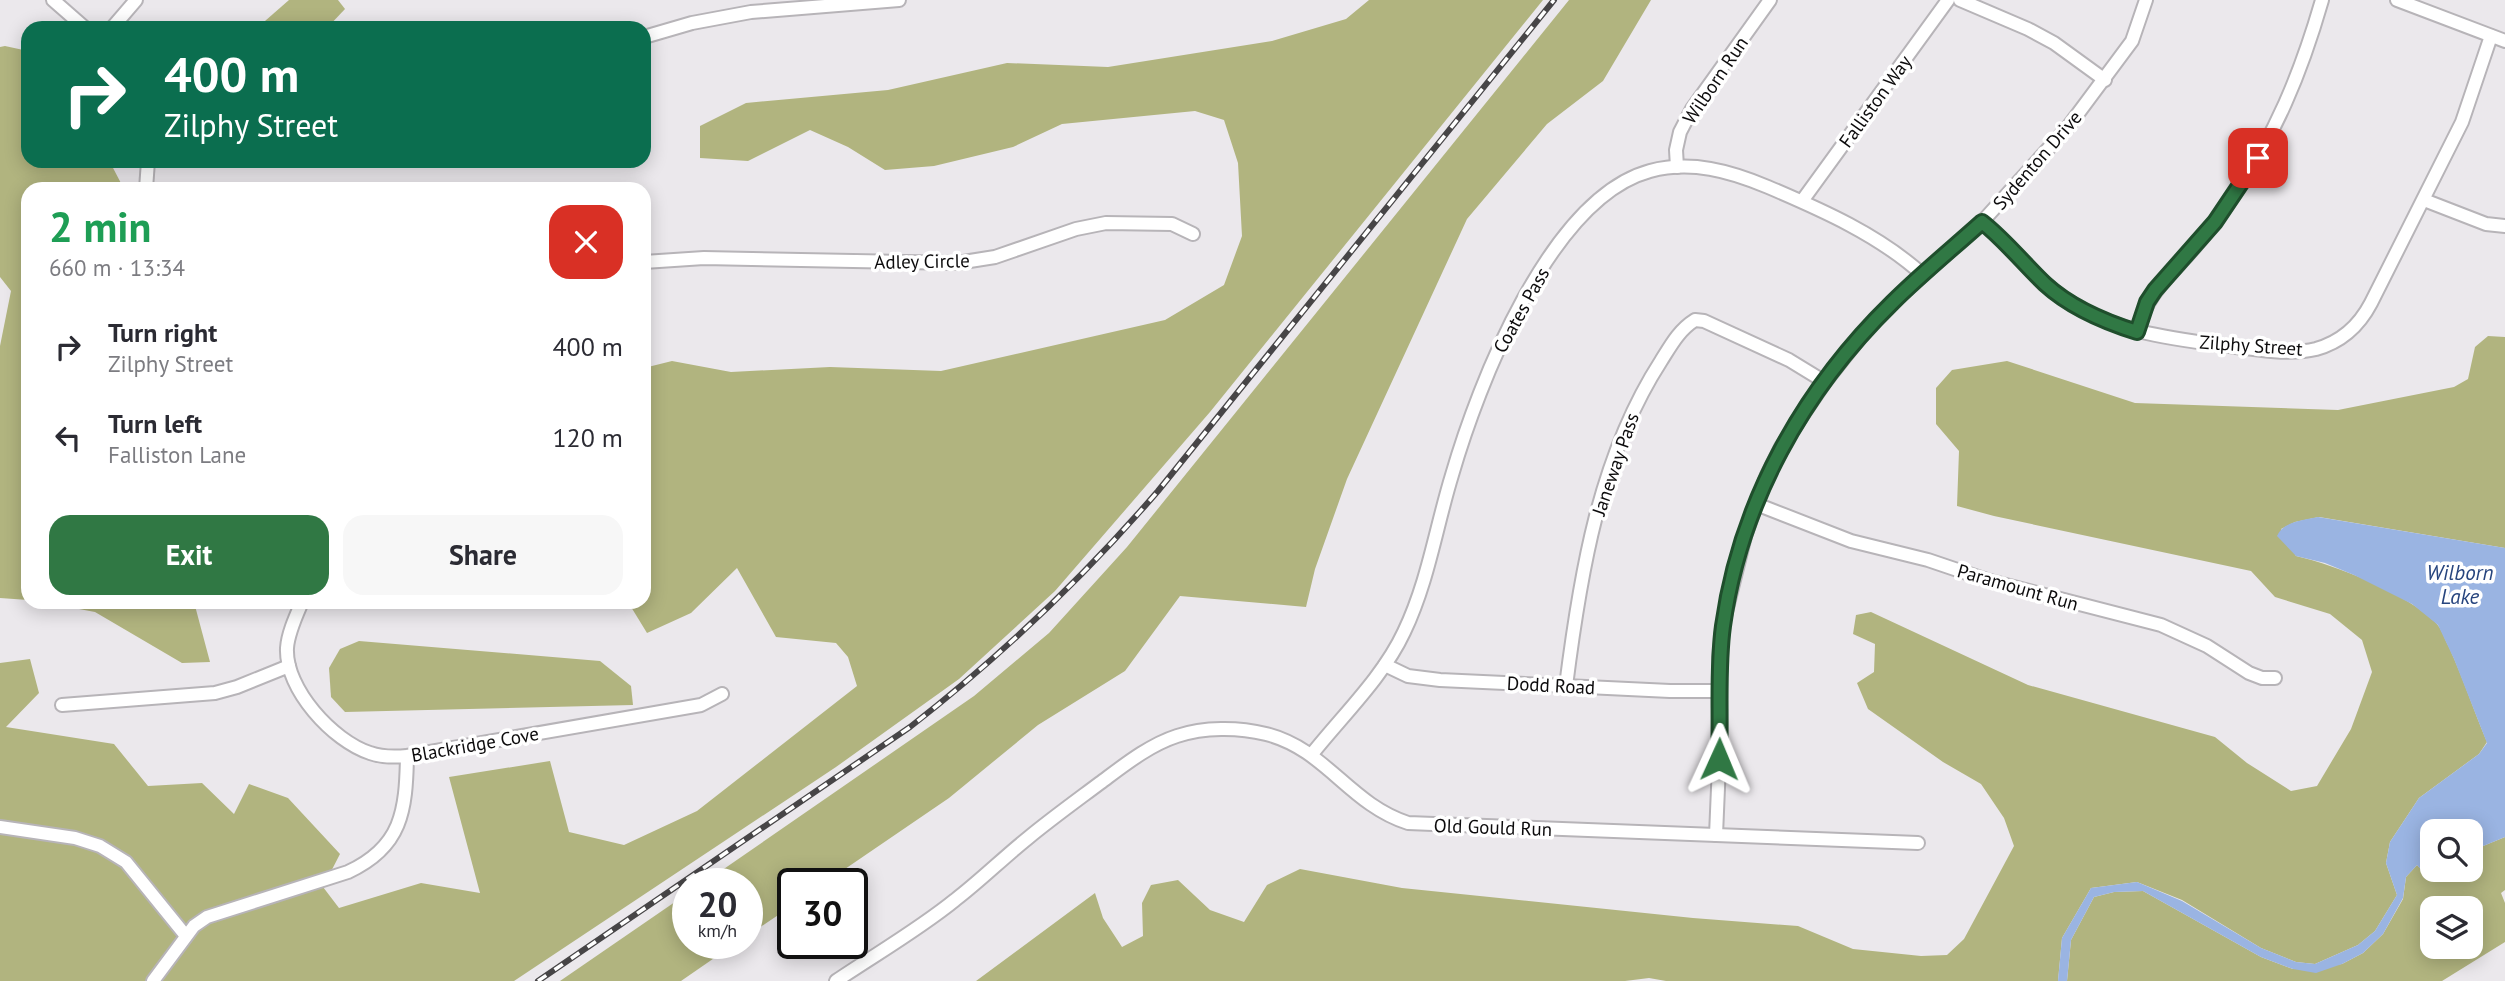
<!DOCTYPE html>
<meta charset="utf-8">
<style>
body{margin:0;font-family:"PT Sans",sans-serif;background:#f7f7f7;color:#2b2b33;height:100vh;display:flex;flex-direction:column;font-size:26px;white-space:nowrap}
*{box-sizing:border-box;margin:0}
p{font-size:23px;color:#7c7c81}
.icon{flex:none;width:38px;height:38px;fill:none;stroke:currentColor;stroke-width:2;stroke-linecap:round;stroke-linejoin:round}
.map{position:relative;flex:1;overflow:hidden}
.panel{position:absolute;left:21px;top:182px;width:630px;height:427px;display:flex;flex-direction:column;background:#fff;border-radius:21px;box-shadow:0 4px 18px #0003}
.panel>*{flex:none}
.top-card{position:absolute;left:21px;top:21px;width:630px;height:147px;border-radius:21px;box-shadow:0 4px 18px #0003;background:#0b6e4f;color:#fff;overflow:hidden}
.tools{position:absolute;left:2420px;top:819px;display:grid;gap:14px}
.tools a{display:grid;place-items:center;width:63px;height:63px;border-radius:14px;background:#fff;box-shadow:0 4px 18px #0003;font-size:35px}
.speed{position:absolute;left:672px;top:868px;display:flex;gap:14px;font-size:35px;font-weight:700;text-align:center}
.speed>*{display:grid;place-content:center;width:91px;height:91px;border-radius:50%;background:#fff;box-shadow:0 4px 18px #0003;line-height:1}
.speed small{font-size:18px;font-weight:400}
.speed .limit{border:4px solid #111;border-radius:10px;background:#fff;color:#111}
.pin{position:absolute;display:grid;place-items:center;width:60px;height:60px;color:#fff;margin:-30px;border-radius:14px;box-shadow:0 4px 10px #0006}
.me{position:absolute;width:77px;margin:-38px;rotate:1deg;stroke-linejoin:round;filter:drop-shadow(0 0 5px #0008)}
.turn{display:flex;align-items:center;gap:24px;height:147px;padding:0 28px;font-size:32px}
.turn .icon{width:91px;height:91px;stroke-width:2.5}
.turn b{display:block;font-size:49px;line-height:60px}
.round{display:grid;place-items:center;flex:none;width:74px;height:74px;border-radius:21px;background:#f7f7f7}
.headline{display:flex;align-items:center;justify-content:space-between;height:119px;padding:0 28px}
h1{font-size:42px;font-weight:700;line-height:52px;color:#1e9e55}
.button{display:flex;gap:14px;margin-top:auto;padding:14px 28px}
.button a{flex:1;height:80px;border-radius:21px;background:#307844;color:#fff;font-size:28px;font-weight:700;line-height:80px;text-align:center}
.button a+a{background:#f7f7f7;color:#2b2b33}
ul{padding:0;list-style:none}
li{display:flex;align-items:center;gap:21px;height:91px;padding:0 28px}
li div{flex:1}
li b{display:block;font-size:26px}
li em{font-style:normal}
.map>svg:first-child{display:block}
.forest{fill:#b1b47f;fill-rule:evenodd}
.water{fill:#9ab4e2}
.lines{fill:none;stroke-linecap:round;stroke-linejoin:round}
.minor-casing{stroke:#b7b4b8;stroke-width:16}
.minor{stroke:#fff;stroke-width:12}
.rail-casing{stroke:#474547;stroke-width:6}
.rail{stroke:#fff;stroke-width:3.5;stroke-dasharray:10;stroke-linecap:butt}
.route-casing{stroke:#1f4e2c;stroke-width:18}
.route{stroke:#307844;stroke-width:12}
.labels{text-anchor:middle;stroke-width:7;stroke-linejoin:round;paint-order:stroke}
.street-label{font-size:19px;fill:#0c0b0c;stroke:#fff}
.water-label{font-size:21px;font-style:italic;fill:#27457e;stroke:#fff}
</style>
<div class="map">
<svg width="2505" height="981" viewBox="0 0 2505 981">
<rect width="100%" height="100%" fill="#ebe8ec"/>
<g class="forest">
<path d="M 289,0 L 338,0 L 345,9 L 327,28 L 257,28 Z"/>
<path d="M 1369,0 L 1543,0 L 1210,412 L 1055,591 L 959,679 L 836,767 L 514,981 L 0,981 L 0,663 L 30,659 L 39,693 L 6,727 L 114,744 L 148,786 L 202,783 L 234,814 L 249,784 L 288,798 L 340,854 L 323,887 L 339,908 L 421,883 L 480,893 L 449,777 L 550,761 L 569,832 L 624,845 L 697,811 L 857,686 L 848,657 L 836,643 L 776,637 L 737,568 L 691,613 L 647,633 L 628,602 L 644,602 L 644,368 L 672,361 L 731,372 L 830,367 L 941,371 L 1165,320 L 1224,285 L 1242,236 L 1238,163 L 1224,120 L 1195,111 L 1062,124 L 1013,147 L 934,166 L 885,170 L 848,147 L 810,130 L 748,161 L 700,158 L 700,126 L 746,103 L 888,90 L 1007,63 L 1108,67 L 1272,41 L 1346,19 Z"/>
<path d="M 1569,0 L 1651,0 L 1603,81 L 1547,124 L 1467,219 L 1347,479 L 1315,569 L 1306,607 L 1180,596 L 1125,671 L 1038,725 L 949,798 L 823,884 L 793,884 L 793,905 L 747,936 L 747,884 L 702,884 L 974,696 L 1049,633 L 1127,547 Z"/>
<path d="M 5,46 L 28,51 L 28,161 L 114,161 L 112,166 L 124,189 L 28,189 L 28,600 L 0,598 L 0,346 L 11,291 L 0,277 L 0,47 Z"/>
<path d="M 2488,336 L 2505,337 L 2505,548 L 2319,517 L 2295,522 L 2281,529 L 2296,556 C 2336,565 2408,594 2436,623 C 2442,629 2445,640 2449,647 C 2463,678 2474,711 2487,742 L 2479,754 L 2419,798 L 2390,842 L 2386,863 L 2397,895 L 2375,931 L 2358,945 L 2315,964 L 2296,962 L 2261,948 L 2182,900 L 2137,882 L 2091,888 L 2062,938 L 2058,981 L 1666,981 L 1649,978 L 1625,981 L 976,981 L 1095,893 L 1103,918 L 1122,947 L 1143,936 L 1142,903 L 1151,885 L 1178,880 L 1210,910 L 1244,922 L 1267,885 L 1300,869 L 1402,888 L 1693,918 L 1798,926 L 1853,949 L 1921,956 L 1947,955 L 1964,939 L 2014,846 L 2004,818 L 1981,784 L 1943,762 L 1868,709 L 1857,683 L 1874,672 L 1875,644 L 1853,634 L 1856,615 L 1871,612 L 2028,685 L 2215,737 L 2247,763 L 2291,791 L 2317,786 L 2351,729 L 2372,672 L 2362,640 L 2330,614 L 2275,597 L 2251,571 L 1994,516 L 1957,506 L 1959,451 L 1936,424 L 1936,388 L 1952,370 L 2007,361 L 2135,403 L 2338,410 L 2454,387 L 2468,379 L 2475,347 Z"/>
<path d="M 42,602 L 194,602 L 210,662 L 182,663 L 95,612 Z"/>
<path d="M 359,641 L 600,661 L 631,686 L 633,705 L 345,712 L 331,697 L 329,668 L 340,649 Z"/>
<path d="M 2505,837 L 2505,890 L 2501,893 L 2505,903 L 2505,942 L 2442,981 L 2067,981 L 2071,940 L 2094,897 L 2114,892 L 2143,891 L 2261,957 L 2293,969 L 2342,964 L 2363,953 L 2383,934 L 2403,899 L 2406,877 L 2417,865 L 2426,874 L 2434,870 L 2471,870 L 2471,851 ZM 2432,908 L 2471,908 L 2471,947 L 2432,947 Z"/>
<path d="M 688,893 L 688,943 L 736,943 L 681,981 L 560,981 Z"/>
</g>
<path class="water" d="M 2318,517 L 2505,548 L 2505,837 L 2471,851 L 2471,831 L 2432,831 L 2432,870 L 2434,870 L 2426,875 L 2417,865 L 2406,877 L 2403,898 L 2383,934 L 2363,953 L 2342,964 L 2316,973 L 2293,969 L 2261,957 L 2143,891 L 2114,892 L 2094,897 L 2071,940 L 2067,981 L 2058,981 L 2062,938 L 2091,888 L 2137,882 L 2182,901 L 2261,948 L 2296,962 L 2315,964 L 2358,945 L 2375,931 L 2397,895 L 2386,863 L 2390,842 L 2419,798 L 2479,754 L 2487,743 L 2454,659 L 2438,625 L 2412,604 L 2354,575 L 2325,563 L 2296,556 L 2277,536 C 2284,521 2304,520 2318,517 Z"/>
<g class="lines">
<defs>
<g id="minor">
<path d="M 53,0 L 85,28"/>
<path d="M 1960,0 L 2028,29 L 2054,43 L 2105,80"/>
<path d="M 2397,0 L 2505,41"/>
<path d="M 112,28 L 136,0"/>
<path d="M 644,37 L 692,23 L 751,12 L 899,0"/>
<path d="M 1677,167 L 1676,150 L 1680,132 L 1692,109 L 1770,0"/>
<path d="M 146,189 L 148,161"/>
<path d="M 2424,200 L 2486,224 L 2505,226"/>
<path d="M 1802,201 L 1948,0"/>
<path d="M 1982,222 C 2012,245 2033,277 2064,298 C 2116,334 2175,339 2236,347 C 2261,350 2291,355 2316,349 C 2341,342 2359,326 2371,303 L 2462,122 L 2491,36"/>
<path d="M 644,262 L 704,258 L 957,263 L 995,257 L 1076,229 L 1106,223 L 1172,224 L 1193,234"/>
<path d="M 2137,332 C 2147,293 2168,278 2193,249 C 2207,233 2220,216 2232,198 C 2275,136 2301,73 2322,0"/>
<path d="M 1756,504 L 1851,541 L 1928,560 L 1990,581 L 2161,625 L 2207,646 L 2249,673 L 2262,678 L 2275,678"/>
<path d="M 302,602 C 296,616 288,633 287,648 C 285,689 333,741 370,753 C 381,757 395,757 407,756 L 701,705 L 722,694"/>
<path d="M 1385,665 L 1408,676 L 1440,680 L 1670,691 L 1719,691"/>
<path d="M 1566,686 C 1580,575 1599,457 1661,361 C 1671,345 1679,330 1695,320 L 1704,321 L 1789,360 L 1825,382"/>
<path d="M 62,705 L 215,693 L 237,687 L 289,666"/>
<path d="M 1312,754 C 1343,715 1383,677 1404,632 C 1428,582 1436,527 1452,475 C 1478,385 1550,198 1650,171 C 1691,160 1730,171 1768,187 C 1822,210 1879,235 1923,275"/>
<path d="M 0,827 L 75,838 L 100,846 L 126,862 L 186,936"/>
<path d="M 1716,835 L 1720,741 L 1719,657 L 1723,624 L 1745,536 L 1767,475 L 1781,447 L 1825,382 L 1866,330 L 1892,303 L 1982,222 L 2068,127 L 2132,41 L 2146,0"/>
<path d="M 153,981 L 194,926 L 207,917 L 348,872 C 402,847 406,811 407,756"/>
<path d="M 836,981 C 876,954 918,930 955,900 C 980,881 1003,858 1028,838 C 1051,819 1076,801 1100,783 C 1123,766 1149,745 1177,736 C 1204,727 1238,727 1266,734 C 1326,749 1349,804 1408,823 L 1918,843"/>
</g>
</defs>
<use href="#minor" class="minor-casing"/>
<use href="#minor" class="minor"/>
<defs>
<path id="rail" d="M 538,981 L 910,727 C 1001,656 1083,578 1158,491 L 1554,0"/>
</defs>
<use href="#rail" class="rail-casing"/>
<use href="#rail" class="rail"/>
</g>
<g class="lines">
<defs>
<path id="route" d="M 1719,759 C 1721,714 1717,670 1723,626 C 1740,503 1803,390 1892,303 C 1920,275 1952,249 1982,222 C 2005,240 2024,264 2045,284 C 2070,307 2105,322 2137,332 L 2147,302 L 2155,290 L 2215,222 L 2258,158"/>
</defs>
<use href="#route" class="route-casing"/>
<use href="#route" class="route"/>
</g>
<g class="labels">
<g class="street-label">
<text transform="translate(1715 80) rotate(-56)" y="7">Wilborn Run</text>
<text transform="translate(1875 101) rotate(-54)" y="7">Falliston Way</text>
<text transform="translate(2037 160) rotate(-49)" y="7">Sydenton Drive</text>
<text transform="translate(922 261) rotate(-1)" y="7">Adley Circle</text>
<text transform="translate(1521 310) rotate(-61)" y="7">Coates Pass</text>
<text transform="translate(2251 345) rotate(4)" y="7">Zilphy Street</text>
<text transform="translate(1615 464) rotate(-71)" y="7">Janeway Pass</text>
<text transform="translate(2018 587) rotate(16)" y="7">Paramount Run</text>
<text transform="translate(1551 685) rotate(3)" y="7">Dodd Road</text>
<text transform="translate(475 744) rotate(-10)" y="7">Blackridge Cove</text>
<text transform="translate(1493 827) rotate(2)" y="7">Old Gould Run</text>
</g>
<g class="water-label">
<text x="2460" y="580">Wilborn<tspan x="2460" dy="24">Lake</tspan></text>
</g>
</g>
</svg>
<div class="tools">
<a><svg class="icon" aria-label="search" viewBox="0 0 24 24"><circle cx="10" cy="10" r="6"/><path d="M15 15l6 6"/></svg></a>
<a><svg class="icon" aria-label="layers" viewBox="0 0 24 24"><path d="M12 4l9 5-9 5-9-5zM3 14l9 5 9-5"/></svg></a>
</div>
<div class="speed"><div>20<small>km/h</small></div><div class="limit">30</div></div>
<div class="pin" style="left:2258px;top:158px;background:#d93025"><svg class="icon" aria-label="arrive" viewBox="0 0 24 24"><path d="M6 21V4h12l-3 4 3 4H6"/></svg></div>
<svg class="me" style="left:1719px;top:759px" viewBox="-20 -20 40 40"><path d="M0-17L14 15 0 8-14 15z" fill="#307844" stroke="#fff" stroke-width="4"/></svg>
<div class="top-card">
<div class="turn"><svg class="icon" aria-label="right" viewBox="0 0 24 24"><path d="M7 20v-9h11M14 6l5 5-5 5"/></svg><div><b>400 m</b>Zilphy Street</div></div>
</div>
<section class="panel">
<div class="headline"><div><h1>2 min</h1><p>660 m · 13:34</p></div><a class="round" style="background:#d93025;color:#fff"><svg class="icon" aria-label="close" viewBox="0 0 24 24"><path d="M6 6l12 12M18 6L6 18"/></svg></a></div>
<ul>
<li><svg class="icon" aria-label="right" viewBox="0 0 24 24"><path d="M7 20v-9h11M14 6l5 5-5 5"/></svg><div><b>Turn right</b><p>Zilphy Street</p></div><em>400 m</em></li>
<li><svg class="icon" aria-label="left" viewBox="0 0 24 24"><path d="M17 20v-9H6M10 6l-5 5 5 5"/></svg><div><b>Turn left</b><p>Falliston Lane</p></div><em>120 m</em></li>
</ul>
<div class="button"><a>Exit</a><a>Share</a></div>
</section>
</div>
